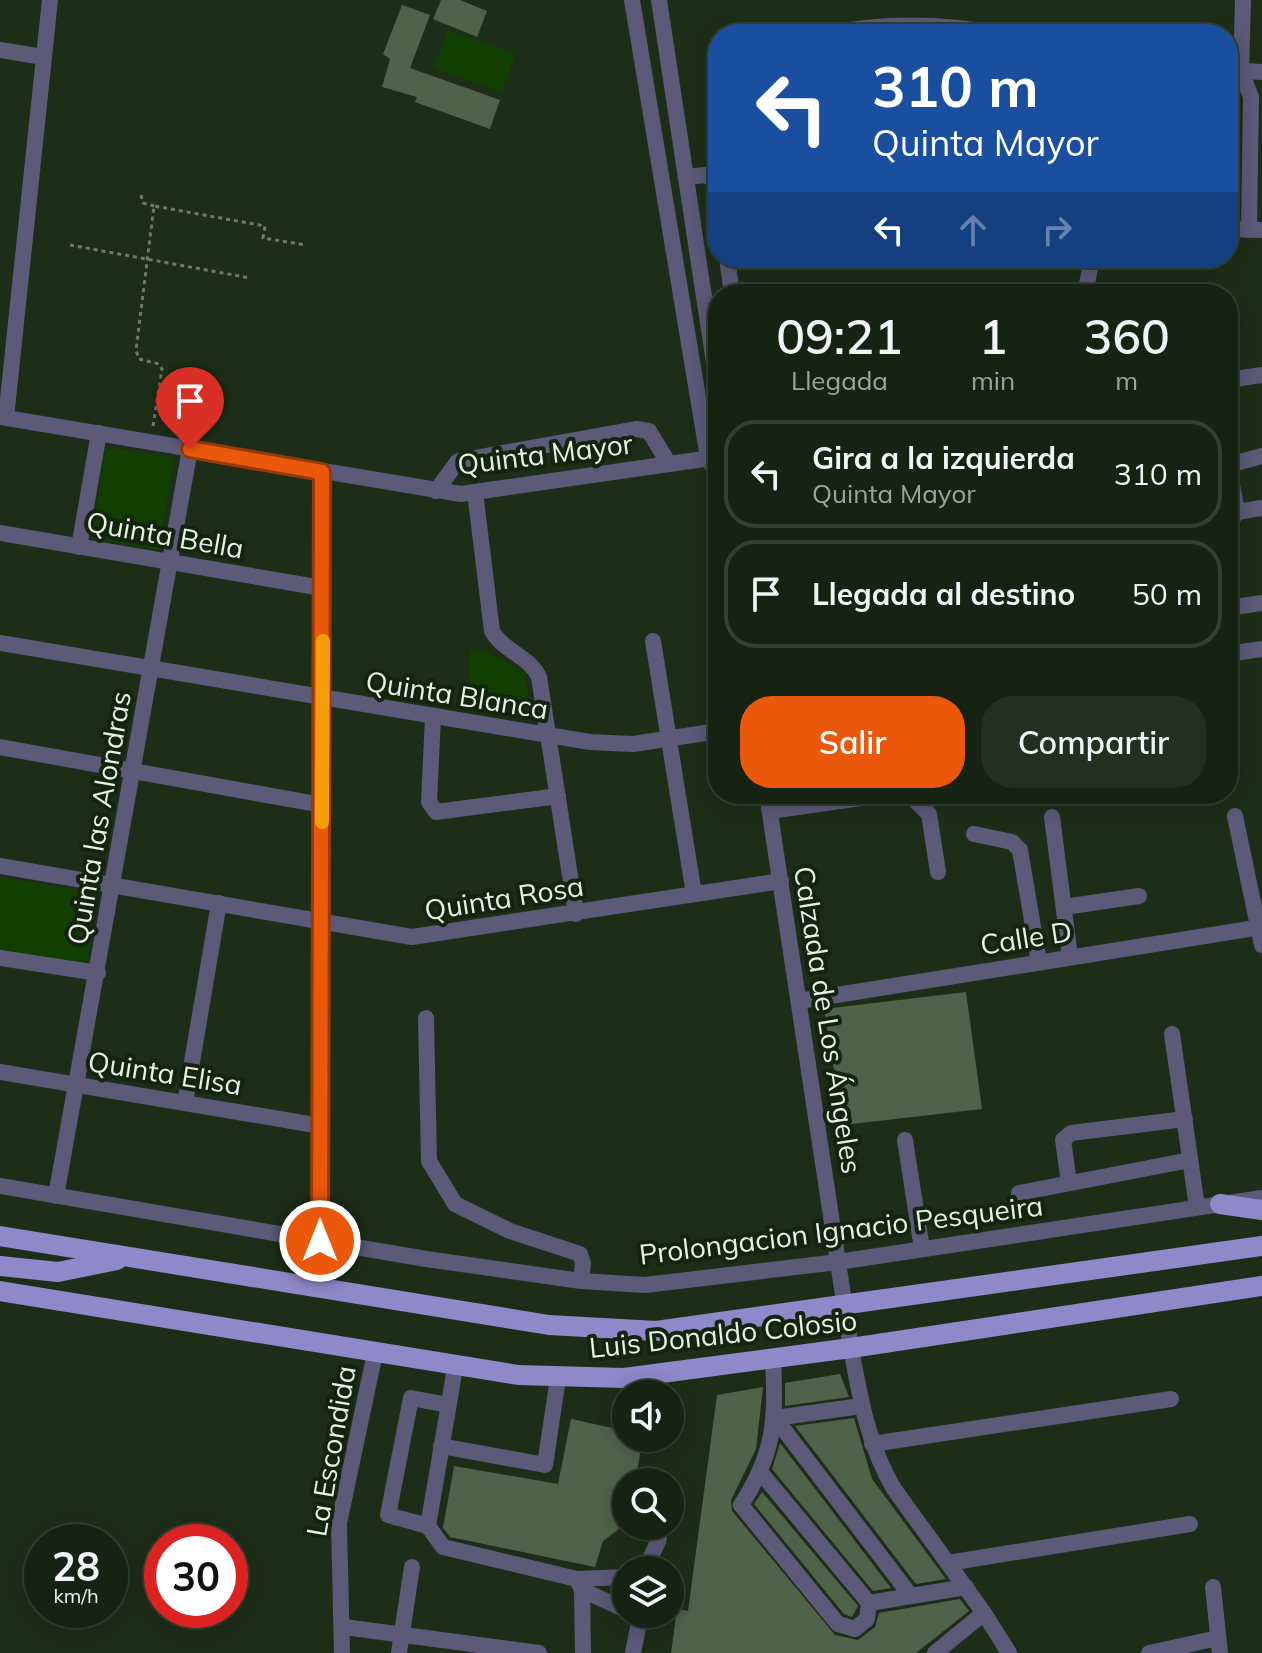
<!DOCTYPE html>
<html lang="es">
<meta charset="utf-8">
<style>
body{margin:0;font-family:Mulish,sans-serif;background:#232f20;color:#f1f3f6;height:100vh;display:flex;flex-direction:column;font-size:30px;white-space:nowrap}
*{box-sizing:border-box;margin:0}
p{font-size:26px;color:#9ea49f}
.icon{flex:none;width:44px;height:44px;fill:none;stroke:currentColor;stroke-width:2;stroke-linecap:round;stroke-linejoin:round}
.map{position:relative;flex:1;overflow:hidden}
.drawer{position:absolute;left:708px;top:284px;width:530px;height:520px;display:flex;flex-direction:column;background:#162212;border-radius:32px;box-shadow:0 4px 20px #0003,0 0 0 2px #353f32}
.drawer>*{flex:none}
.banner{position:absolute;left:708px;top:24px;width:530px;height:244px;border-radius:32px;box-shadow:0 4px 20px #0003,0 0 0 2px #353f32;background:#1a4fa0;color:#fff;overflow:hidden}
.fabs{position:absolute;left:612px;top:1380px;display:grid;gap:16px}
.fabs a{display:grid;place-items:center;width:72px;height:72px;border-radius:50%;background:#162212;box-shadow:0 4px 20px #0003,0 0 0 2px #353f32;font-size:40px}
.speed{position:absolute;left:24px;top:1524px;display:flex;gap:16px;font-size:40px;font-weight:700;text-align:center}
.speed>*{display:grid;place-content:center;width:104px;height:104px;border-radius:50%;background:#162212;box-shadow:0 4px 20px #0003,0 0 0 2px #353f32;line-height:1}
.speed small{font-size:20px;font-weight:400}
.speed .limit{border:12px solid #d22;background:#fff;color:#111}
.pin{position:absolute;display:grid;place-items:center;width:68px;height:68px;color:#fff;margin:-82px -34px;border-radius:50% 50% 50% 0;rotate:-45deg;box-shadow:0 0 8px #0007}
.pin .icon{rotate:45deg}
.me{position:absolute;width:88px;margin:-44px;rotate:0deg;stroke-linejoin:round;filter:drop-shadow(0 0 6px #0008)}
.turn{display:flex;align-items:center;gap:28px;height:168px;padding:0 32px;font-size:36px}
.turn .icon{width:104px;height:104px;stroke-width:2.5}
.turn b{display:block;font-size:56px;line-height:68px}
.lanes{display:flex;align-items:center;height:76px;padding:0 32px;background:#0003;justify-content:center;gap:40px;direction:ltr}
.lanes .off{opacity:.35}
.eta{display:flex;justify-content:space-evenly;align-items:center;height:136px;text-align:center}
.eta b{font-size:48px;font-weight:600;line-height:56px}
.action{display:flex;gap:16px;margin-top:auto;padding:16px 32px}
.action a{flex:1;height:92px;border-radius:32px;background:#ea580c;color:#fff;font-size:32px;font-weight:600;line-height:92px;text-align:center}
.action a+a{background:#232f20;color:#f1f3f6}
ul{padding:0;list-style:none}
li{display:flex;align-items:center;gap:24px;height:108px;margin:0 16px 12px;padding:0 16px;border:4px solid #353f32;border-radius:32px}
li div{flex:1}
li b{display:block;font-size:30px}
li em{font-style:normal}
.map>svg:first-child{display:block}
.green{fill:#103f00}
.building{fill:#4f634a}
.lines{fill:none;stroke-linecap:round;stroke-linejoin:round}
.path{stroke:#6d7b69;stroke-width:3;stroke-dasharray:4 4;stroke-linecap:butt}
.minor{stroke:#5c5979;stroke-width:16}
.major{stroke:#8f88c9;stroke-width:20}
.route-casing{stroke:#983908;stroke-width:20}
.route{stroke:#ea580c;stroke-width:14}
.slow{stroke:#f59e0b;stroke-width:14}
.labels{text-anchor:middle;stroke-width:8;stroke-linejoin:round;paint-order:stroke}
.street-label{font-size:28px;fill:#e7f2e4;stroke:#13240f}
</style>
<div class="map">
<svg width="1262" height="1653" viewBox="0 0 1262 1653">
<rect width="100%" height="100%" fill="#1d2e18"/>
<g class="green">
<path d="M 448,30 L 516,54 L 502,92 L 434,68 Z"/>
<path d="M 106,447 L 174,458 L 159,550 L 91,538 Z"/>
<path d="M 470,649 L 489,653 L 525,672 L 531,719 L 469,710 Z"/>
<path d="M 0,877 L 99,893 L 86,967 L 0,953 Z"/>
</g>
<g class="building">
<path d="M 441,0 L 460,0 L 487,11 L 477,37 L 433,19 Z"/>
<path d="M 402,5 L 430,15 L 410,68 L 500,100 L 490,129 L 415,102 L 417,97 L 382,87 L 390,59 L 383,54 Z"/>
<path d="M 966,992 L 982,1109 L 843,1125 L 824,1009 Z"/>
<path d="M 840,1374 L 849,1397 L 785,1406 L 785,1383 Z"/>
<path d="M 763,1387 L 756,1449 L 731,1500 L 732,1511 L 835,1635 L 858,1640 L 875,1627 L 879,1613 L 960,1599 L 969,1611 L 916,1653 L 671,1653 L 677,1609 L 688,1611 L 717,1395 Z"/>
<path d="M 854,1418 L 872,1479 L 946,1579 L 916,1584 L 795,1426 Z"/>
<path d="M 571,1419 L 626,1431 L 626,1438 L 643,1438 L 635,1482 L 626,1482 L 626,1524 L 603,1541 L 595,1567 L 450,1537 L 443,1528 L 454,1466 L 558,1484 Z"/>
<path d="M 780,1443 L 891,1588 L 873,1591 L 772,1469 Z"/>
<path d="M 762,1492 L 858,1606 L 852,1617 L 844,1614 L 754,1504 Z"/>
</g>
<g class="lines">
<g class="path">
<path d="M 141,195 L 143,203 L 154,206"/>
<path d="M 70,245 L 250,278"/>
<path d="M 153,426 L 162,369 L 159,364 L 139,359 L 136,350 L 154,206 L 265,226 L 263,238 L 306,245"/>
</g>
<g class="minor">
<path d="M 632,0 L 708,458 L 718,475"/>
<path d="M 659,0 L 718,389"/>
<path d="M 1243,0 L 1241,71 L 1251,97 L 1249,230"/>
<path d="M 826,34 C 885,22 941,23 1001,34"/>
<path d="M 0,50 L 43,57"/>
<path d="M 1228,70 L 1262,72"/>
<path d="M 686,177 L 705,175 L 715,180 L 718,197"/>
<path d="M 1228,229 L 1262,230"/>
<path d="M 727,258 L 732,294"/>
<path d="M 1085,294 L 1092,258"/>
<path d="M 1228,380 L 1262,375"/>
<path d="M 0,417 L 461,494 L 718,457"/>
<path d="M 6,418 L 50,0"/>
<path d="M 1228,463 L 1237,512 L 1262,508"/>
<path d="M 1229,465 L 1262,456"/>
<path d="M 436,491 L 458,461 L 636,429 L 649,431 L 669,464"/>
<path d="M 475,492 L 492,631 C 503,651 529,656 539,677 L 576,914"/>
<path d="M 1228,525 L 1237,512"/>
<path d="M 0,533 L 322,588"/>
<path d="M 79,547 L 99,433"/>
<path d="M 1228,608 L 1262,603"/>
<path d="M 653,641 L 694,894"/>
<path d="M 0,643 L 590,742 L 633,744 L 718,731"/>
<path d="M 1228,654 L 1262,649"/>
<path d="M 433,717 L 429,802 L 436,812 L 558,796"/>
<path d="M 0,747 L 322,805"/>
<path d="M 767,794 L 851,1348 C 860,1398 868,1445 894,1489 L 984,1613 L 1009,1653"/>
<path d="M 909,794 L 929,814 L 938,872"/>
<path d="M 970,794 L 972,794"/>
<path d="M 770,811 L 889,794"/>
<path d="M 1235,816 L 1262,945"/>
<path d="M 1052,817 L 1070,957"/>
<path d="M 974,834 L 1012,842 L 1020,850 L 1039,962"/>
<path d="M 0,866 L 412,937 L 781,881"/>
<path d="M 1064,907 L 1139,896"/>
<path d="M 0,958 L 98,973"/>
<path d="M 799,1001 L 1262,927"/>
<path d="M 426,1018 L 429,1161 L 455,1204 L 510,1231 L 580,1254 L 583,1263 L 581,1281"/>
<path d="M 1172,1034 L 1197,1207"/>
<path d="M 0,1072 L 321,1126"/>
<path d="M 185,1103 L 219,903"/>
<path d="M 905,1140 L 922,1249"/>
<path d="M 1069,1183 L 1063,1140 L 1071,1133 L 1185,1119"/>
<path d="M 0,1186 L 426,1259 L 581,1281 L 645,1285 L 838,1262 L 1262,1198"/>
<path d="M 1019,1193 L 1190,1160"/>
<path d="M 56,1196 L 190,449"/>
<path d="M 320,1241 L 322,472"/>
<path d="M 448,1405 L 411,1398 L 388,1515 L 428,1526 L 452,1386 L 455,1366"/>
<path d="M 861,1406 L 775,1418 L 911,1596"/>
<path d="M 872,1444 L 1171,1399"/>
<path d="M 441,1446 L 545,1465 L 558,1378"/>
<path d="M 762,1474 L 869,1603 L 867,1619 L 855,1629 L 838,1624 L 741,1505 C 775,1453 776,1420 773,1360"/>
<path d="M 428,1526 L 443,1547 L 577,1579 L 626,1577"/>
<path d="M 948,1563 L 1190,1524"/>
<path d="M 645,1570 L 659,1539"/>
<path d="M 577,1579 L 582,1590 L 583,1653"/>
<path d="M 1213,1587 L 1220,1653"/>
<path d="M 582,1590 L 626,1610"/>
<path d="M 869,1603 L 966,1587"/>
<path d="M 344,1627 L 539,1653"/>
<path d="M 342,1653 L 339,1523 L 375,1353"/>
<path d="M 399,1653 L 412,1567"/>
<path d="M 633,1653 L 639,1622 L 634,1614"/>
<path d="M 935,1653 L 984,1613"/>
<path d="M 1149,1653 L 1218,1638"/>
</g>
<g class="major">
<path d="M 1220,1204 L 1262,1210"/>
<path d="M 0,1236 L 549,1325 L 656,1331 L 1262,1246"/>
<path d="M 0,1266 L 58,1272 L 117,1260"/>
<path d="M 0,1291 L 518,1375 L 624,1378 L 851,1348 L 1262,1286"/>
</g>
</g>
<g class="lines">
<defs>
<path id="route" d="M 190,449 L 322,472 L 320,1241"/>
</defs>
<use href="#route" class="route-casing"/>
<use href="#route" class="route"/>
<path class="slow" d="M 322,822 L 323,641"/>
</g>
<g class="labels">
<g class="street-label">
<text transform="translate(545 454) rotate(-7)" y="10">Quinta Mayor</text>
<text transform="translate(165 535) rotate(10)" y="10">Quinta Bella</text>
<text transform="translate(457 695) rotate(9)" y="10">Quinta Blanca</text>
<text transform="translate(99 818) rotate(-80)" y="10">Quinta las Alondras</text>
<text transform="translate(504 898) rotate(-9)" y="10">Quinta Rosa</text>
<text transform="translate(1026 938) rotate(-9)" y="10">Calle D</text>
<text transform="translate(828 1020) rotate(81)" y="10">Calzada de Los Ángeles</text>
<text transform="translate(165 1073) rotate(9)" y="10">Quinta Elisa</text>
<text transform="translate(841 1230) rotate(-7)" y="10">Prolongacion Ignacio Pesqueira</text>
<text transform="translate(723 1334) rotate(-6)" y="10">Luis Donaldo Colosio</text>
<text transform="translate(331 1451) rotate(-80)" y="10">La Escondida</text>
</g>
</g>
</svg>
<div class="fabs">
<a><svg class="icon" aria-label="sound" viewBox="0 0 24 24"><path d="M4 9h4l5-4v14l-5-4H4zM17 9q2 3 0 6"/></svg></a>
<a><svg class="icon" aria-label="search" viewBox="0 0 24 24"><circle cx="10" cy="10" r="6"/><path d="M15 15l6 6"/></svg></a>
<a><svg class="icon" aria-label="layers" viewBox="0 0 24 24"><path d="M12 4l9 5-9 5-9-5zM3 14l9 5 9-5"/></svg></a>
</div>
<div class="speed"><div>28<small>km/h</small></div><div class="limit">30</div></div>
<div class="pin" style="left:190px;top:449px;background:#d93025"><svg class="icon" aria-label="arrive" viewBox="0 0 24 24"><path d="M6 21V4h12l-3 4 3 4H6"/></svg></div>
<svg class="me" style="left:320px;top:1241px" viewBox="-20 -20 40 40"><circle r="17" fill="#ea580c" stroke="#fff" stroke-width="3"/><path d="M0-11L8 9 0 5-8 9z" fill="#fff"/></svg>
<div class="banner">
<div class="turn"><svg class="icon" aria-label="left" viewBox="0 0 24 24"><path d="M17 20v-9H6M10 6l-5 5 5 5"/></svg><div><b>310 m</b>Quinta Mayor</div></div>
<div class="lanes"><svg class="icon" aria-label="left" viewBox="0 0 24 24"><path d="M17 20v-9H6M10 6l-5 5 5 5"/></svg><svg class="icon off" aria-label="ahead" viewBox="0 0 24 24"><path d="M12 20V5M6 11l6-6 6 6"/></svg><svg class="icon off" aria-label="right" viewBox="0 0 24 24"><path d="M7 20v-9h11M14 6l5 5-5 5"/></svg></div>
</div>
<section class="drawer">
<div class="eta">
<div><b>09:21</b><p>Llegada</p></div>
<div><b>1</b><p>min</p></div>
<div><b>360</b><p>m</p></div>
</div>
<ul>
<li><svg class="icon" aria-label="left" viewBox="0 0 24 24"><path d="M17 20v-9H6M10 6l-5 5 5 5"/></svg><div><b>Gira a la izquierda</b><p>Quinta Mayor</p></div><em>310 m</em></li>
<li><svg class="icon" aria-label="arrive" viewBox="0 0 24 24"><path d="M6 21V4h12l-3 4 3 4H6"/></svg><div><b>Llegada al destino</b></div><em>50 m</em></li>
</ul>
<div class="action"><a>Salir</a><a>Compartir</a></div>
</section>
</div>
